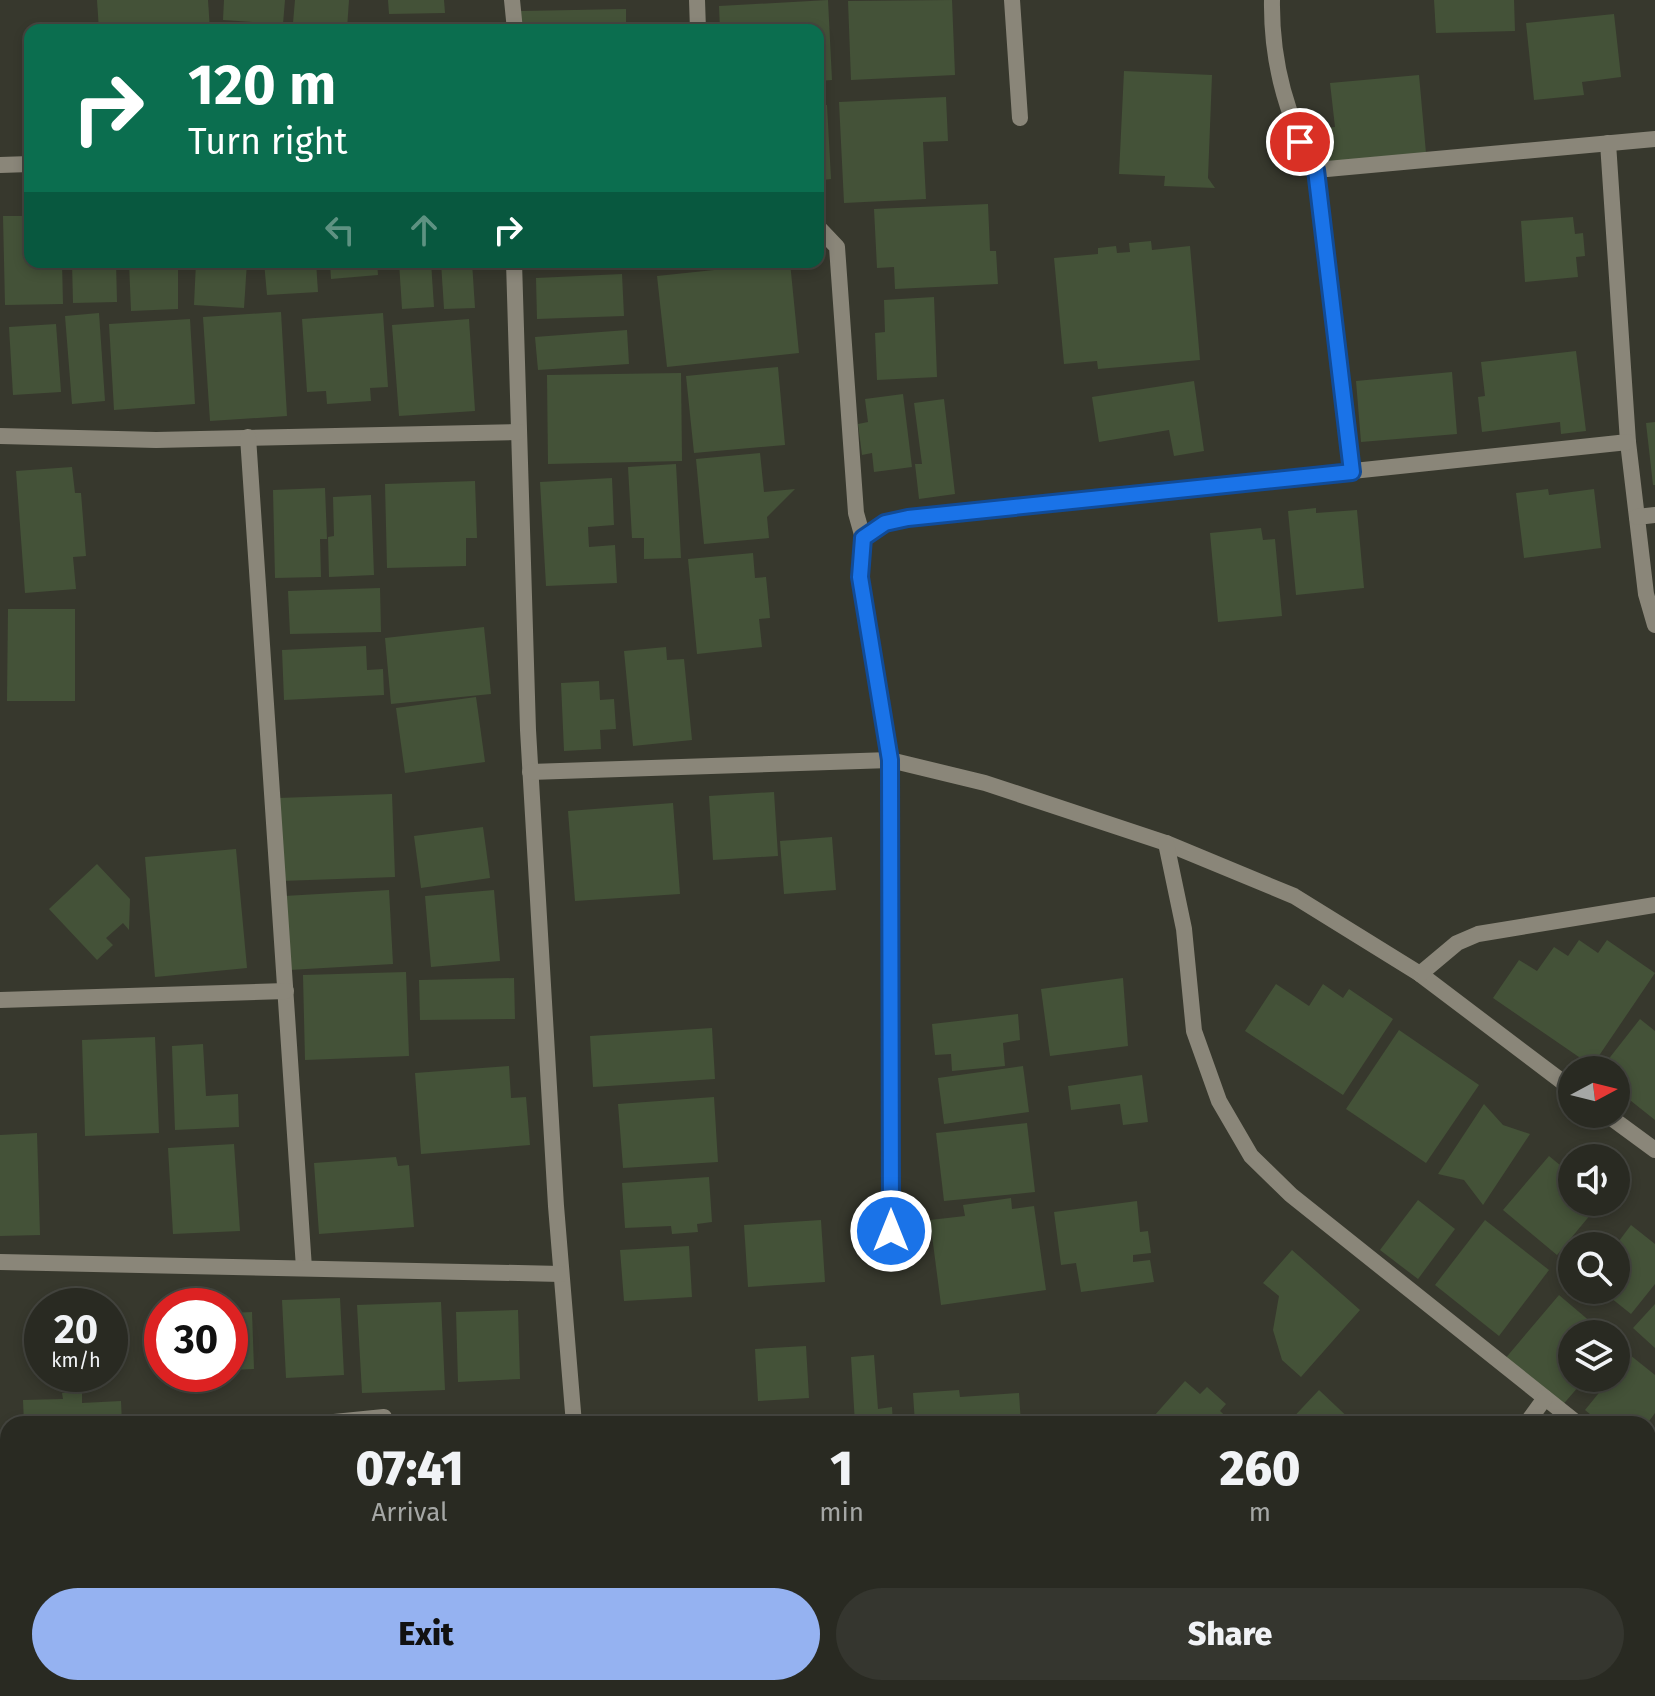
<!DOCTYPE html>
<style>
body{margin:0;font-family:"Fira Sans",sans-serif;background:#35362f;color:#f1f3f6;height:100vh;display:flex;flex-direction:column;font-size:30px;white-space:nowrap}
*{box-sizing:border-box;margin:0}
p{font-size:26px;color:#a5a7a5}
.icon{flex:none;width:44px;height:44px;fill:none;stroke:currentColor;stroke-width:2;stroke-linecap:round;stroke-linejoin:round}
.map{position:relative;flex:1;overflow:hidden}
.panel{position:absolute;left:0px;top:1416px;width:1656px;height:280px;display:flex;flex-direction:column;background:#292a22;border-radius:24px 24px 0 0;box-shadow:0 4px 12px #0003,0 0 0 2px #454640}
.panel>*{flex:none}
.banner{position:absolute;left:24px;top:24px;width:800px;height:244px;border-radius:16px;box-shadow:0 4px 12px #0003,0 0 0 2px #454640;background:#0b6e4f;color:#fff;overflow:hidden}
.needle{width:52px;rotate:83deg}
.tools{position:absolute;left:1558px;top:1056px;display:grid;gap:16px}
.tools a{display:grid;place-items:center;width:72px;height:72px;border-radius:50%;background:#292a22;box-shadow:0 4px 12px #0003,0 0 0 2px #454640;font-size:40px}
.speed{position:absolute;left:24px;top:1288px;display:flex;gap:16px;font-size:40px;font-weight:700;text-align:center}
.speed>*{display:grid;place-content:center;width:104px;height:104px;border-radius:50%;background:#292a22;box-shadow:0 4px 12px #0003,0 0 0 2px #454640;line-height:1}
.speed small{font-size:20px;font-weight:400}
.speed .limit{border:12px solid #d22;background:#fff;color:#111}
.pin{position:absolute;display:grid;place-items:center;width:68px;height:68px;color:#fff;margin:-34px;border:4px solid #fff;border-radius:50%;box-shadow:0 2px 8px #0007}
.me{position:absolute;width:88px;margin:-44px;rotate:0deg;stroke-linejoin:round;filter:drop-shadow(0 0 6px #0008)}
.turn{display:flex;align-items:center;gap:28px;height:168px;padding:0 32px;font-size:36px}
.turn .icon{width:104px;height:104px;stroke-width:2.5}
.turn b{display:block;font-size:56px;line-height:68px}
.lanes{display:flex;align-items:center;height:76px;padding:0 32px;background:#0003;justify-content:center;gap:40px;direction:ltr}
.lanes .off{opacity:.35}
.eta{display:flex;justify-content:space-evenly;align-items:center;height:136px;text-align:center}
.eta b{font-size:48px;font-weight:800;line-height:56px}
.cta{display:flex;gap:16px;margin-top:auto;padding:16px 32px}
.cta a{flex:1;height:92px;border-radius:48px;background:#95b2f1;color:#111;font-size:32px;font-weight:800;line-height:92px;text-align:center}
.cta a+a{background:#35362f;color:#f1f3f6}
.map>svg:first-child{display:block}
.building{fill:#445238}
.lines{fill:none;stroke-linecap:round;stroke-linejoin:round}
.street{stroke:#8a8679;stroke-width:16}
.route-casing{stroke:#114b97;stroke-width:20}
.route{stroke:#1a73e8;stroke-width:14}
</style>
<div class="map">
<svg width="1655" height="1696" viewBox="0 0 1655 1696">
<rect width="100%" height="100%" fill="#37382d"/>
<g class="building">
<path d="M 97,0 L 208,0 L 210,30 L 99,30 Z"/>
<path d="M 224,0 L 285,0 L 283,24 L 223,20 Z"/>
<path d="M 295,0 L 349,0 L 347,29 L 293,23 Z"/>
<path d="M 388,0 L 444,0 L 445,13 L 389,14 Z"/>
<path d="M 828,0 L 832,80 L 818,81 L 818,30 L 720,30 L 719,6 Z"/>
<path d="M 952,0 L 955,75 L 851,80 L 848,1 Z"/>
<path d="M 1434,0 L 1514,0 L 1515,31 L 1436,33 Z"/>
<path d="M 626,9 L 626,30 L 521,30 L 521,11 Z"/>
<path d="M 1614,14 L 1621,77 L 1582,82 L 1584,95 L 1534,100 L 1526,23 Z"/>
<path d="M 1124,71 L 1212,75 L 1208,178 L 1215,188 L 1164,186 L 1165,176 L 1119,174 Z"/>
<path d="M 1419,75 L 1426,153 L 1327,163 L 1325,128 L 1335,127 L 1330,83 Z"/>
<path d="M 946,97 L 948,141 L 923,142 L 926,199 L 844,203 L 839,102 Z"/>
<path d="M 818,105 L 827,105 L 831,179 L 823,180 L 825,206 L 818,206 Z"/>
<path d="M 988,204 L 990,251 L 996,251 L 998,284 L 895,289 L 894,267 L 877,268 L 874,209 Z"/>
<path d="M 3,216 L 30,216 L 30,262 L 62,262 L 63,304 L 5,305 Z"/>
<path d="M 1573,217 L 1575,234 L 1583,233 L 1585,256 L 1576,257 L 1578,277 L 1525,282 L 1521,221 Z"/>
<path d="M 1151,241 L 1152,250 L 1190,246 L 1200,360 L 1098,369 L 1097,361 L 1064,364 L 1054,258 L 1098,254 L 1098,248 L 1116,246 L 1117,253 L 1130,252 L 1129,243 Z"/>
<path d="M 72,262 L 116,262 L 117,302 L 73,303 Z"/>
<path d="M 129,262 L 178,262 L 178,309 L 131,311 Z"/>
<path d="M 196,262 L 247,262 L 244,308 L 194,305 Z"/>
<path d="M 264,262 L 316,262 L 318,292 L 267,295 Z"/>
<path d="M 330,262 L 377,262 L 378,275 L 331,279 Z"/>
<path d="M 399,262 L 431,262 L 434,307 L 402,309 Z"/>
<path d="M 441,262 L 472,262 L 475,308 L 444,309 Z"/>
<path d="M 790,262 L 799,353 L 667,367 L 657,276 Z"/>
<path d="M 622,274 L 624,316 L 537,319 L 536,278 Z"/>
<path d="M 934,297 L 937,377 L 877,380 L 875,333 L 885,332 L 884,300 Z"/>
<path d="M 281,312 L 287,416 L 210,421 L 203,317 Z"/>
<path d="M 99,313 L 105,401 L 72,404 L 65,316 Z"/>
<path d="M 383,313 L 388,387 L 370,388 L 371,401 L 327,404 L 326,391 L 307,392 L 302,319 Z"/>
<path d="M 190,319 L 195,404 L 114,410 L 109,324 Z"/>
<path d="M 469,319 L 475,411 L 399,416 L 392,325 Z"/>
<path d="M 56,324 L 61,392 L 13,395 L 9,327 Z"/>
<path d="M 627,330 L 629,364 L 538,370 L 535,337 Z"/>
<path d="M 1576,351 L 1586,431 L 1561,434 L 1560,422 L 1482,432 L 1478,397 L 1485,396 L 1481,362 Z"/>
<path d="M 778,367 L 785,445 L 694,453 L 686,376 Z"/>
<path d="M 1452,372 L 1457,434 L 1361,442 L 1356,381 Z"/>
<path d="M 681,373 L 682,461 L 548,464 L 547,375 Z"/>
<path d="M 1194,381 L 1204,451 L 1174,456 L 1169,430 L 1099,442 L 1092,397 Z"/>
<path d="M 903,394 L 912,467 L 874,472 L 872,453 L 862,455 L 858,424 L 868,422 L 865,399 Z"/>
<path d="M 944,399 L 955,494 L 919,499 L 915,464 L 922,464 L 914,403 Z"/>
<path d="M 1655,422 L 1655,485 L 1653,485 L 1646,423 Z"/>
<path d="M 760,453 L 764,492 L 795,489 L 767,517 L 769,538 L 704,544 L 696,459 Z"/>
<path d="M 676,464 L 681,558 L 644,559 L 644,538 L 632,538 L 628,467 Z"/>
<path d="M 72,467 L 75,493 L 81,493 L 86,556 L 73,557 L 76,589 L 25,593 L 16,471 Z"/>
<path d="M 612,478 L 614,525 L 588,527 L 589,547 L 615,545 L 617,583 L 546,586 L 540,482 Z"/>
<path d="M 475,481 L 477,538 L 466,538 L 466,566 L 387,568 L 385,484 Z"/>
<path d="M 325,488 L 327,539 L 320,539 L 321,577 L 275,578 L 273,490 Z"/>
<path d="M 1548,489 L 1549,495 L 1594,489 L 1601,548 L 1524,558 L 1516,493 Z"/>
<path d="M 371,495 L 374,575 L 329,577 L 328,537 L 334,536 L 333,497 Z"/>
<path d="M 1316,508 L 1316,513 L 1357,510 L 1364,588 L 1296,595 L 1288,511 Z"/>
<path d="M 1261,528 L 1263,540 L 1275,539 L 1282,616 L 1218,622 L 1210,533 Z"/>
<path d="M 753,553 L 755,578 L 766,577 L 770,618 L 759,619 L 762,647 L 697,654 L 688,559 Z"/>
<path d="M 380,588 L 381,632 L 290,634 L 288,591 Z"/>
<path d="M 8,609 L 75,609 L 75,701 L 7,701 Z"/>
<path d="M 484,627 L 491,694 L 391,704 L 385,638 Z"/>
<path d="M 366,646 L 367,670 L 383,669 L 384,695 L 284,700 L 282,650 Z"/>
<path d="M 666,647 L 667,660 L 684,659 L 692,740 L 633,746 L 624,651 Z"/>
<path d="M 599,681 L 600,700 L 614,699 L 616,729 L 600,730 L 601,749 L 564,751 L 561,683 Z"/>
<path d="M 476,697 L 485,762 L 405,773 L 396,708 Z"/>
<path d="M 774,792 L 778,856 L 713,860 L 709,796 Z"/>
<path d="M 392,794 L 395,877 L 281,881 L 278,798 Z"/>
<path d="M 673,803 L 680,894 L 575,901 L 568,811 Z"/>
<path d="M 483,827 L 490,878 L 421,888 L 414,836 Z"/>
<path d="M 832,837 L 836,890 L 784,894 L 780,841 Z"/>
<path d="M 236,849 L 247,968 L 155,977 L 145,857 Z"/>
<path d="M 97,864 L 130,899 L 129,930 L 123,923 L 106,938 L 113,945 L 97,960 L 49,909 Z"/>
<path d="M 389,890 L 393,964 L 289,970 L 284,896 Z"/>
<path d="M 494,890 L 500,961 L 431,967 L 425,896 Z"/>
<path d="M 1579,940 L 1598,953 L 1607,940 L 1655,973 L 1592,1066 L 1493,998 L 1519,960 L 1537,971 L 1554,947 L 1568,956 Z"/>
<path d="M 406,972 L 409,1056 L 305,1060 L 303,975 Z"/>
<path d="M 514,978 L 515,1019 L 420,1020 L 419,980 Z"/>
<path d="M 1123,978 L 1128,1046 L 1050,1056 L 1041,989 Z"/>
<path d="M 1276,984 L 1309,1006 L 1323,984 L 1343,998 L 1349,989 L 1393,1019 L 1343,1095 L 1245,1031 Z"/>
<path d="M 1018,1014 L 1020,1040 L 1003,1043 L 1005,1066 L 952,1071 L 951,1054 L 935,1055 L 932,1024 Z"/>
<path d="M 1640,1019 L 1655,1031 L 1655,1120 L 1616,1089 L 1616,1070 L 1600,1070 Z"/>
<path d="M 712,1028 L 715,1079 L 593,1087 L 590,1036 Z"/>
<path d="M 1399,1030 L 1479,1085 L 1426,1163 L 1346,1109 Z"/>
<path d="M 155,1037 L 159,1133 L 85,1136 L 82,1040 Z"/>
<path d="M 203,1044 L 206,1096 L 238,1094 L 239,1127 L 175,1130 L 172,1046 Z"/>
<path d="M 509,1066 L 511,1098 L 526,1097 L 530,1145 L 421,1154 L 415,1073 Z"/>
<path d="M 1023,1066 L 1029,1112 L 944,1124 L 938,1078 Z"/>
<path d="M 1142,1075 L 1148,1122 L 1123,1125 L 1120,1104 L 1071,1110 L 1068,1086 Z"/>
<path d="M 714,1097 L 718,1162 L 623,1168 L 618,1104 Z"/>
<path d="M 1484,1104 L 1503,1125 L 1530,1134 L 1483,1205 L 1464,1180 L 1438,1174 Z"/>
<path d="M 1027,1123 L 1035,1192 L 944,1201 L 936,1133 Z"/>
<path d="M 37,1133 L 40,1235 L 0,1236 L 0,1135 Z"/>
<path d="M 234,1144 L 240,1231 L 173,1234 L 168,1148 Z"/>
<path d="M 1549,1156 L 1572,1175 L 1572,1202 L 1601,1202 L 1557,1255 L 1503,1210 Z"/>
<path d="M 396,1157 L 398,1166 L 409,1165 L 414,1227 L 319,1234 L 314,1163 Z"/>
<path d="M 709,1177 L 712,1222 L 697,1224 L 698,1232 L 672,1234 L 671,1226 L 625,1228 L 622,1183 Z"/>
<path d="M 1011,1198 L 1012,1209 L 1034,1206 L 1046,1290 L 941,1305 L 930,1220 L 965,1216 L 963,1205 Z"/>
<path d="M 1418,1200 L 1455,1229 L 1418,1279 L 1380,1250 Z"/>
<path d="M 1137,1201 L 1140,1232 L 1148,1231 L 1151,1253 L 1133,1255 L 1133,1262 L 1150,1260 L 1154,1282 L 1081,1292 L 1076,1263 L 1061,1265 L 1054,1212 Z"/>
<path d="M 821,1220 L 825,1282 L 748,1287 L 744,1225 Z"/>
<path d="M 1485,1220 L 1549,1270 L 1499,1336 L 1435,1285 Z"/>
<path d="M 1631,1225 L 1655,1244 L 1655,1284 L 1631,1314 L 1601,1290 L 1616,1290 L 1616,1245 Z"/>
<path d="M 689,1246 L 692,1297 L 624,1301 L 620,1250 Z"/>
<path d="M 1292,1250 L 1360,1310 L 1301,1377 L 1282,1360 L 1273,1330 L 1279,1296 L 1263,1283 Z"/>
<path d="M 1559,1295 L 1605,1334 L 1572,1334 L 1572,1378 L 1586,1378 L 1560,1408 L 1504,1360 Z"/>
<path d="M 340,1298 L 344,1375 L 286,1378 L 282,1300 Z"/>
<path d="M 441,1302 L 445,1390 L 362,1393 L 357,1305 Z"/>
<path d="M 1655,1304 L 1655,1348 L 1633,1328 Z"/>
<path d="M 518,1310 L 520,1379 L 458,1382 L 456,1312 Z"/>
<path d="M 252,1312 L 254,1369 L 230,1370 L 230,1313 Z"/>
<path d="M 806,1346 L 809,1398 L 758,1401 L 755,1349 Z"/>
<path d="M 874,1355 L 878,1409 L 892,1407 L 893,1424 L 855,1424 L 851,1357 Z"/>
<path d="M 1630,1355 L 1655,1375 L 1655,1413 L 1647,1424 L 1602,1424 L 1585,1410 L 1611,1378 L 1616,1378 L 1616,1372 Z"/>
<path d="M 1185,1381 L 1200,1394 L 1207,1387 L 1226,1404 L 1220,1411 L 1234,1424 L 1147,1424 Z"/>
<path d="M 959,1390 L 960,1397 L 1019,1393 L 1021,1424 L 915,1424 L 913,1393 Z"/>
<path d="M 1319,1390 L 1355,1424 L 1287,1424 Z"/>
<path d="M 82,1392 L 82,1403 L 121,1401 L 122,1424 L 24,1424 L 23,1400 L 63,1399 L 62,1393 Z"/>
<rect x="25" y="1688" width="118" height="8"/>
<path d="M 653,1688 L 743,1688 L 744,1696 L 654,1696 Z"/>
<path d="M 785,1688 L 811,1688 L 812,1696 L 786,1696 Z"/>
<path d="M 846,1688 L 877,1688 L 877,1696 L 847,1696 Z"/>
<path d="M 1039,1688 L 1123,1688 L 1124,1696 L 1040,1696 Z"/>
<path d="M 1204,1688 L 1298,1688 L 1299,1696 L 1195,1696 L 1205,1693 Z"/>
<path d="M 1388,1688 L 1462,1688 L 1455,1696 L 1397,1696 Z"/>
<path d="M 1479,1688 L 1481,1688 L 1491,1696 L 1472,1696 Z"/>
</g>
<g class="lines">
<g class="street">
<path d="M 512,0 L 515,30"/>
<path d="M 697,0 L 698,30"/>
<path d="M 1012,0 L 1020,118"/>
<path d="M 1272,0 C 1271,61 1286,117 1316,170 L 1352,472"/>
<path d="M 1608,143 L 1628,442 L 1646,594 L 1655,625"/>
<path d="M 0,165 L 30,164"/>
<path d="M 1316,170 L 1655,139"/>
<path d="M 818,227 L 837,247 L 856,513 L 863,538"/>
<path d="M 514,262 L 528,730 L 556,1206 L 574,1424"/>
<path d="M 0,436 L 156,440 L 519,432"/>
<path d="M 248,437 L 304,1268"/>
<path d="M 1637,517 L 1655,515"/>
<path d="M 530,772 L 890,760 L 985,783 L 1166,843 L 1294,896 L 1420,974 L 1572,1089"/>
<path d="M 1166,843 L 1184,929 L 1194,1031 L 1219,1101 L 1251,1156 L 1291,1195 L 1578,1424"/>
<path d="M 1420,974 L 1457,943 L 1478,934 L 1655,905"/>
<path d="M 0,1000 L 286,991"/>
<path d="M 1606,1114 L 1655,1150"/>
<path d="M 891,1231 L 890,760 L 860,577 L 863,538 L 885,523 L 908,518 L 1628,442"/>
<path d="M 0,1262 L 561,1274"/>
<path d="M 314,1424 L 384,1417"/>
<path d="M 1526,1424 L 1545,1398"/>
<path d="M 1648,1478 L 1655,1483"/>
<path d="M 1648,1661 L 1655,1652"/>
<path d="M 226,1688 L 244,1693 L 304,1688"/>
<path d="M 595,1688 L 595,1696"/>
<path d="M 1357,1688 L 1362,1696"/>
<path d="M 1622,1696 L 1628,1688"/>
</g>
</g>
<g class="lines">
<defs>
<path id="route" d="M 891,1231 L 890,760 L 860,577 L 863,538 L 885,523 L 908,518 L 1352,472 L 1316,170 L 1300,142"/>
</defs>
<use href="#route" class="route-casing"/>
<use href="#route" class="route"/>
</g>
</svg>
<div class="tools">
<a><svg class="needle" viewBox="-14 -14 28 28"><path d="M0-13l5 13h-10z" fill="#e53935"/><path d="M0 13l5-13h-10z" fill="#a5a7a5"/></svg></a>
<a><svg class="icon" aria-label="sound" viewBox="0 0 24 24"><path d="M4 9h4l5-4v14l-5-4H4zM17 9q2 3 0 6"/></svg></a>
<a><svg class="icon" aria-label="search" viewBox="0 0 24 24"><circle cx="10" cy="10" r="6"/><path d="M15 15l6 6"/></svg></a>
<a><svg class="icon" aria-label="layers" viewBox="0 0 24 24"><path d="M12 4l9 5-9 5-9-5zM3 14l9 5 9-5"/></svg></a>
</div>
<div class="speed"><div>20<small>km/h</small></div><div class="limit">30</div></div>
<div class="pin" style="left:1300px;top:142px;background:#d93025"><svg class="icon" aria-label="arrive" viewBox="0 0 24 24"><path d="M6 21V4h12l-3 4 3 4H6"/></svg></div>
<svg class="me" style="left:891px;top:1231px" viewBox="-20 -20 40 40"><circle r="17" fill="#1a73e8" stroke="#fff" stroke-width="3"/><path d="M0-11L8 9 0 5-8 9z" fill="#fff"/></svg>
<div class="banner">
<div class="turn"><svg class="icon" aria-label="right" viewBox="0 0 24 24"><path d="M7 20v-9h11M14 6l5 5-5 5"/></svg><div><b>120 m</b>Turn right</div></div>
<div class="lanes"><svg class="icon off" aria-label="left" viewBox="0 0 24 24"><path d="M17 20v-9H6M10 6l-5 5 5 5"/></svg><svg class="icon off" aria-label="ahead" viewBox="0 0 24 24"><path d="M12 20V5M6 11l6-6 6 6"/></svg><svg class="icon" aria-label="right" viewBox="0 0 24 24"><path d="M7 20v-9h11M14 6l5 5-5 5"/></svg></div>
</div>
<section class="panel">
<div class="eta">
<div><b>07:41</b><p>Arrival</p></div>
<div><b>1</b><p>min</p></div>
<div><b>260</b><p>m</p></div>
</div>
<div class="cta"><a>Exit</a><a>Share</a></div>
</section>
</div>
